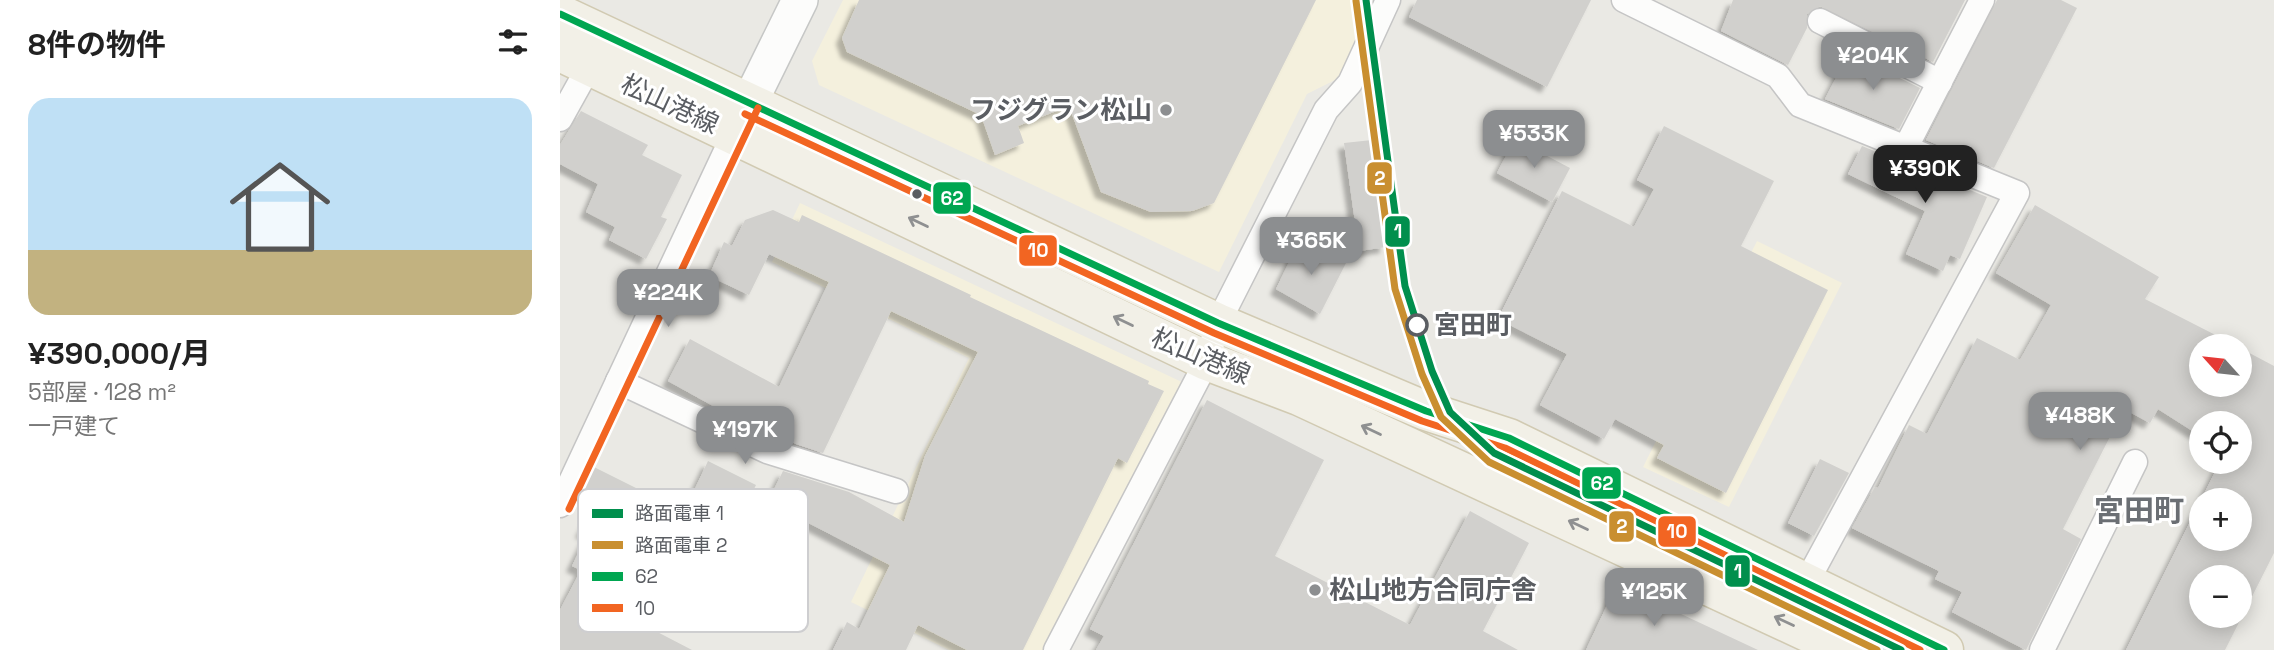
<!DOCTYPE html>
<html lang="ja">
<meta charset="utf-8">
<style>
:root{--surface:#fff;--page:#f6f6f6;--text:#222;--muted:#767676;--line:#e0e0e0;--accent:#8c8e90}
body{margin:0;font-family:"Space Grotesk","Noto Sans JP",sans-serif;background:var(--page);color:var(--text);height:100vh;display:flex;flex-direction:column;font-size:26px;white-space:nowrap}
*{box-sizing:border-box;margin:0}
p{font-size:23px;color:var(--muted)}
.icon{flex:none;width:38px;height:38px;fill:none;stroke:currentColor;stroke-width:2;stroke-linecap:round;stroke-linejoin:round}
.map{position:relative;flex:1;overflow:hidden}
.details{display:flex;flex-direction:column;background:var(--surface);width:560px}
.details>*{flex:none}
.needle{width:46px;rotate:297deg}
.buttons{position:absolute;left:1629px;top:334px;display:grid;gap:14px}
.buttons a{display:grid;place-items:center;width:63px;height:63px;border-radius:50%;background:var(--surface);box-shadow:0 4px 18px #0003;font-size:35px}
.price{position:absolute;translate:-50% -60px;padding:0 16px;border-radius:14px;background:var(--accent);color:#fff;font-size:23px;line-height:46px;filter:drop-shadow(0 2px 4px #0008)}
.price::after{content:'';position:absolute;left:50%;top:42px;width:21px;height:16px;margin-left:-10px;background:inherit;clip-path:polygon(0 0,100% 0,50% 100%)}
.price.on{background:#222;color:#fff}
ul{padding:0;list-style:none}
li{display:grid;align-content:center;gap:14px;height:371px;padding:0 28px}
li+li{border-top:2px solid var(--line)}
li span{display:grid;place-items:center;height:217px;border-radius:21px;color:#555}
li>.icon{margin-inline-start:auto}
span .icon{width:126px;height:126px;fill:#fffc;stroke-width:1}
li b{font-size:30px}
h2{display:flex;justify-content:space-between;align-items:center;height:84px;padding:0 28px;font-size:30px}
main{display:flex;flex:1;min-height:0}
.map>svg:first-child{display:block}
.commercial{fill:#f4f0dd}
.building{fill:#d1d0cd;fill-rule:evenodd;filter:url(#shadow)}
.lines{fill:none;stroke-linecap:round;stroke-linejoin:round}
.street-casing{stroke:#c5c5c5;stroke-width:27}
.secondary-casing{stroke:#c6c7c6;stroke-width:38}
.primary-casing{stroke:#d1cab2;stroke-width:41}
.street{stroke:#fcfcfb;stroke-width:24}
.secondary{stroke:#fcfcfb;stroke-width:35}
.primary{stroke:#f2f0e7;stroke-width:38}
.bus-1-casing{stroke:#fff;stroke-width:12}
.bus-2-casing{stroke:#fff;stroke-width:12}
.bus-1{stroke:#00a651;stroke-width:7}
.bus-2{stroke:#f26522;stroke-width:7}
.tram-1-casing{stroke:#fff;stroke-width:12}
.tram-2-casing{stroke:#fff;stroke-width:12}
.tram-1{stroke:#008f4d;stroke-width:7}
.tram-2{stroke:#c98f30;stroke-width:7}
.oneway{stroke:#8f9091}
.poi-dot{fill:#8c8e90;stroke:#fff;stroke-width:2.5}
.bus-dot{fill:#5a5d62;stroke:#fff;stroke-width:2.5}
.stop-dot{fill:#fff;stroke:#5a5d62;stroke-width:3.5}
.labels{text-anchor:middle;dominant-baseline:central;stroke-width:6;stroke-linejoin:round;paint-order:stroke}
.street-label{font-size:26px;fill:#5a5d62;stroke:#fff}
.poi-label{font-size:26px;font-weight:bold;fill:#5a5d62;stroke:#fff;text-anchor:end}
.stop-label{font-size:26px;font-weight:bold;fill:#5a5d62;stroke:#fff;text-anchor:start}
.quarter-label{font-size:30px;font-weight:bold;fill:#6b6f74;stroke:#fff}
.key{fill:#fff;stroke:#ceced0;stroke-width:2}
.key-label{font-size:19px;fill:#5a5d62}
.line-badge{stroke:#fff;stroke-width:2.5}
.badge-label{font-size:19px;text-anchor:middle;font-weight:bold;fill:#fff}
</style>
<main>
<section class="details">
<h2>8件の物件<svg class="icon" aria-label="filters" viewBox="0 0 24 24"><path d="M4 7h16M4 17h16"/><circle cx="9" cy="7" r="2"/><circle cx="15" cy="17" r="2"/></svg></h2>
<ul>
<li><span style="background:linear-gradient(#bfe0f5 70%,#c2b280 0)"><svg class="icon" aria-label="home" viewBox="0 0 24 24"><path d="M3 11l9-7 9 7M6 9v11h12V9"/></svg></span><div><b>¥390,000/月</b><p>5部屋 · 128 m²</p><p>一戸建て</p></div></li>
</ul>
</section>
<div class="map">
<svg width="1714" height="650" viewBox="0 0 1714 650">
<defs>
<filter id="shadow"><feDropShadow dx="-6" dy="6" stdDeviation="2" flood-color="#0004"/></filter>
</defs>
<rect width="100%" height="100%" fill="#eae9e4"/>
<g class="commercial">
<polygon points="283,0 796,0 802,36 781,77 747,94 659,272 259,85 252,61"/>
<polygon points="240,203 624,383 486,650 389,650 291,602 409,358 212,262"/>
<polygon points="1197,241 1282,283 1169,507 1083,467"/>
</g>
<g class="building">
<polygon points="299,0 756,0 654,203 632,211 591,212 541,192 509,106 458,126 464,143 435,155 421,115 287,52 282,38"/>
<polygon points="857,0 1031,0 987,87 849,17"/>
<polygon points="1173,0 1405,0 1373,62 1260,6 1247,14 1247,28 1228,65 1161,31"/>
<polygon points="1437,0 1501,0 1517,8 1434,168 1366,140"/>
<polygon points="1289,53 1360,88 1339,129 1265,99"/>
<polygon points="21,111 88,145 82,155 122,175 101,217 107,219 86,259 49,240 55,227 26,212 38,184 0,164 0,145"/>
<polygon points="1104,126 1214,181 1181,246 1268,290 1166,493 1097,458 1104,445 1055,419 1044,439 980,405 1007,354 938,319 1002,191 1074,227 1094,189 1077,180"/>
<polygon points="955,139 1010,168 992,202 937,173"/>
<polygon points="812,140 826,247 799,251 784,143"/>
<polygon points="1302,146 1427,197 1400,259 1390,255 1383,271 1346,254 1365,211 1288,174"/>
<path d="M1475,205L1599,277L1585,299L1677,346H1642V385H1680V348L1714,366V553L1665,650H1566L1660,462H1680V424H1642V437L1598,409L1590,423L1564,409L1503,529L1521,539L1466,650L1392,612L1402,592L1375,579L1379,571L1292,528L1315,487L1318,488L1349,425L1367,434L1417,338L1460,360L1491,305L1436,273ZM1642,500H1680V539H1642ZM1642,578H1680V616H1642Z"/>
<polygon points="213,210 239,222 242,215 411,295 410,297 589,381 588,384 604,391 567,463 558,458 463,650 407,650 358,625 346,650 273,650 287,622 299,629 330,565 235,516 233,520 206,506 223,471 289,492 344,522 365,456 418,352 331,311 263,453 236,444 196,424 193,428 108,381 130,339 219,387 269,282 209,254 189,295 149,276 164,242 172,246 185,220"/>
<polygon points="740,240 786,263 760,314 716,289"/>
<polygon points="647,400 764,460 715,556 850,625 910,511 969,543 923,631 958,650 536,650 544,636 530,629"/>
<polygon points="1260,459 1289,473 1254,536 1228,523"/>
<polygon points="148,461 196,485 138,602 103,585 82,624 132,650 0,650 0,610 21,570 12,566 27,535 21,532 39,497 24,490 34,467 124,512"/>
<polygon points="1057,584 1198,650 1026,650"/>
</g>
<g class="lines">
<g class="street-casing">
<g id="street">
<polyline points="1064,0 1218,76 1240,105 1457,193 1246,583"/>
<polyline points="1260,21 1380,82"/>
<polyline points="0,119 30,65"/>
<polyline points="1346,147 1422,0"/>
<polyline points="58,381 207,451 336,491"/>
<polyline points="0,505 174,134"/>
<polyline points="496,650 647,361 658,323 766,110 790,83 828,0"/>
<polyline points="1482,650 1575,462"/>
</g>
</g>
<g class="secondary-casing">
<polyline id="secondary" points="177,128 240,0"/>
</g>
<g class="primary-casing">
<g id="primary">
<polyline points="0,14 658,323 866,411 949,438 1384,650"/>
<polyline points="0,52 647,361 739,396 1286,650"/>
</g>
</g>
<use href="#street" class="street"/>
<use href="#secondary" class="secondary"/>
<use href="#primary" class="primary"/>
<g class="bus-1-casing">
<polyline id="bus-1" points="0,14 658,323 866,411 949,438 1384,650"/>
</g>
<g class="bus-2-casing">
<g id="bus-2">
<polyline points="185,114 654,333 862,421 945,448 1360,650"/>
<polyline points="9,509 198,108"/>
</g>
</g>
<use href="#bus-1" class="bus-1"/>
<use href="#bus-2" class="bus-2"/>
<g class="tram-1-casing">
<polyline id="tram-1" points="806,0 845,286 872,371 890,412 934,453 1341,650"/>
</g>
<g class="tram-2-casing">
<polyline id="tram-2" points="796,1 835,289 862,374 881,417 929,462 1317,650"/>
</g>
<use href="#tram-1" class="tram-1"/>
<use href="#tram-2" class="tram-2"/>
</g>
<defs><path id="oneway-shaft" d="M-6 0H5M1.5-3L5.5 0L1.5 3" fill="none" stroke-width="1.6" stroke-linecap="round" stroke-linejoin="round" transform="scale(1.75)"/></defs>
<g class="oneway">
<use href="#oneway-shaft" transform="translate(358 222) rotate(-154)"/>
<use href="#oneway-shaft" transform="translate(563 321) rotate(-154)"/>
<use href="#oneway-shaft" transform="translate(811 430) rotate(-155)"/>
<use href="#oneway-shaft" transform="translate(1018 525) rotate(-155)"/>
<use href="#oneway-shaft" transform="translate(1224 621) rotate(-155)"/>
</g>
<g class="poi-dot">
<circle cx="606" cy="110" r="7"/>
<circle cx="755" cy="590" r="7"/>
</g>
<circle class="bus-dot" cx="357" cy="194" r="6"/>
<circle class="stop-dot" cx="857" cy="325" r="10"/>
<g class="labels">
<g class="street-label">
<text transform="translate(110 104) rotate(25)">松山港線</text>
<text transform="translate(641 356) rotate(23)">松山港線</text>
</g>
<g class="poi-label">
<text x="592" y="110">フジグラン松山</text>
<text x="769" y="590" text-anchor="start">松山地方合同庁舎</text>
</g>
<g class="stop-label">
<text x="874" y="325">宮田町</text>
</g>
<g class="quarter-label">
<text x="1579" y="510">宮田町</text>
</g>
</g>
<rect x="18" y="489" width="230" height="143" rx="10" class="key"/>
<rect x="32" y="509" width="31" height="9" fill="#008f4d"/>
<rect x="32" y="541" width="31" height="8" fill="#c98f30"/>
<rect x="32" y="572" width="31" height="9" fill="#00a651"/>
<rect x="32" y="604" width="31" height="8" fill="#f26522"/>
<g class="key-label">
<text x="75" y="520">路面電車 1</text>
<text x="75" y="552">路面電車 2</text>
<text x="75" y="583">62</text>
<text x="75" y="615">10</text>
</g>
<g class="line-badge">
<rect x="806" y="161" width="27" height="34" rx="7" fill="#c98f30"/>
<rect x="372" y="181" width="40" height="34" rx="7" fill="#00a651"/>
<rect x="824" y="215" width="27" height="33" rx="7" fill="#008f4d"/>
<rect x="458" y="234" width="40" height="33" rx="7" fill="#f26522"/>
<rect x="1021" y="466" width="41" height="34" rx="7" fill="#00a651"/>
<rect x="1048" y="510" width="27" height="33" rx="7" fill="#c98f30"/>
<rect x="1097" y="515" width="40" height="33" rx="7" fill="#f26522"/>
<rect x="1164" y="554" width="27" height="34" rx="7" fill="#008f4d"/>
</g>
<g class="badge-label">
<text x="820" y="185">2</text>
<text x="392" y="205">62</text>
<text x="838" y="238">1</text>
<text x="478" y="257">10</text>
<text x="1042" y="490">62</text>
<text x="1062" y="533">2</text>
<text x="1117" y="538">10</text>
<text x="1178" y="578">1</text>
</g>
</svg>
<div class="buttons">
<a><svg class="needle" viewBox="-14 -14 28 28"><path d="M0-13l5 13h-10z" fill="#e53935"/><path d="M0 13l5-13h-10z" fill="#767676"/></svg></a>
<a><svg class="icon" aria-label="locate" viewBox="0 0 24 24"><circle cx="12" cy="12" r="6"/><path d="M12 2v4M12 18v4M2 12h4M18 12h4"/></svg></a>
<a>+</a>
<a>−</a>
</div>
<b class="price" style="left:1313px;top:92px">¥204K</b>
<b class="price" style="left:974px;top:170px">¥533K</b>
<b class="price on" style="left:1365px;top:205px">¥390K</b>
<b class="price" style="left:751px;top:277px">¥365K</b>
<b class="price" style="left:108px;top:329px">¥224K</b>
<b class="price" style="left:1520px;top:452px">¥488K</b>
<b class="price" style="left:185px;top:466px">¥197K</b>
<b class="price" style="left:1094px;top:628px">¥125K</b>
</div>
</main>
